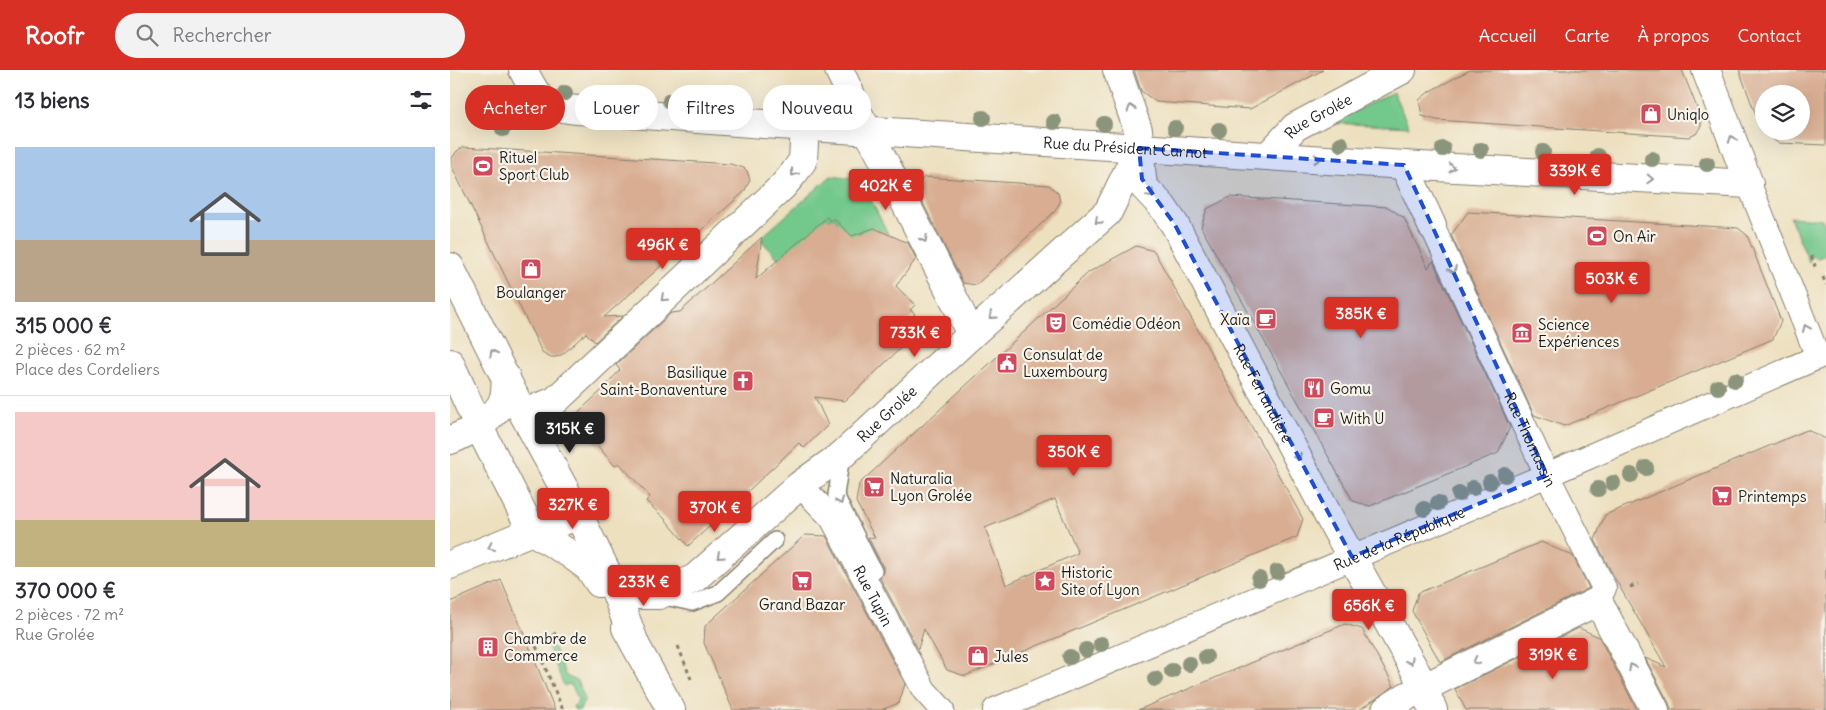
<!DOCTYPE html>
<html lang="fr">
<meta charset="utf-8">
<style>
:root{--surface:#fff;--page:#f2f2f3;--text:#2b2b33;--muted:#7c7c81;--line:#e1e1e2;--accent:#d93025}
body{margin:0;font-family:Delius,sans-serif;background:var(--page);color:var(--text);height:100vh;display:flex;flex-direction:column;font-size:19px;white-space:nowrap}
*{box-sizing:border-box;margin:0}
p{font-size:16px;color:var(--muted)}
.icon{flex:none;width:28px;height:28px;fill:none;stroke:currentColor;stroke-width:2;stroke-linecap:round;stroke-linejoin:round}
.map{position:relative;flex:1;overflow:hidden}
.drawer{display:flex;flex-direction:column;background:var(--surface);width:450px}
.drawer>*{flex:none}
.hud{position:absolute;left:15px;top:15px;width:475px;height:45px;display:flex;gap:10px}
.tools{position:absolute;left:1305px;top:15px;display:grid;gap:10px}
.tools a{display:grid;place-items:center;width:55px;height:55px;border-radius:50%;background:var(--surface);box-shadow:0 5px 20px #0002;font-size:25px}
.price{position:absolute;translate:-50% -42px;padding:0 11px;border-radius:5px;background:var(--accent);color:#fff;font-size:16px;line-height:32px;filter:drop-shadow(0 1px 2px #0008)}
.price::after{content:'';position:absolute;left:50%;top:30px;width:15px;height:11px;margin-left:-8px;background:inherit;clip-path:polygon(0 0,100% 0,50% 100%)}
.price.active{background:#222;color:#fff}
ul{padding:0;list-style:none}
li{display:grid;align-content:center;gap:10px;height:265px;padding:0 15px}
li+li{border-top:1px solid var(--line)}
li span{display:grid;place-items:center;height:155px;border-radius:0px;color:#555}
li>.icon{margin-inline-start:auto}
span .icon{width:90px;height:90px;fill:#fffc;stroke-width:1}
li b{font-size:21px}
h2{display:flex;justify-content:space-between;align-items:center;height:60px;padding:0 15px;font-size:21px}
.pill{padding:0 18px;border-radius:22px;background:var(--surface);box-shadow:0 5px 20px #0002;font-size:18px;line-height:45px}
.pill.active{background:var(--accent);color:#fff}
header{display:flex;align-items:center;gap:30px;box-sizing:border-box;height:70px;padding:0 25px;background:var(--accent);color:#fff}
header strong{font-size:24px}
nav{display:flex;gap:28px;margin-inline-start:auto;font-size:18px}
.search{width:350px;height:45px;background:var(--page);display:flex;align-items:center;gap:12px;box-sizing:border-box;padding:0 18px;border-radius:28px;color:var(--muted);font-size:19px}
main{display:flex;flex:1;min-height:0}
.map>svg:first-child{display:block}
.green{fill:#73c88c;stroke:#487254}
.building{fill:#d8ad92;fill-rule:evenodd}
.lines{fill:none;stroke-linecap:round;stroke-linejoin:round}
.service-casing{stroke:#847e6e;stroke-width:18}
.pedestrian-casing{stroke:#847e6e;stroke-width:26}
.minor-casing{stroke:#847e6e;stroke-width:30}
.path{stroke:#847e6e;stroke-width:3;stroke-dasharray:4 4;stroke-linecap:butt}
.service{stroke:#fff;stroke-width:15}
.pedestrian{stroke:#fff;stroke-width:24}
.minor{stroke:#fff;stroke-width:28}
.tree{fill:#8b957b}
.oneway{stroke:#999}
.marked{fill:#1d4ed8;fill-opacity:0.2;stroke:#1d4ed8;stroke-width:4;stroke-dasharray:10 6;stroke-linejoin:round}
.labels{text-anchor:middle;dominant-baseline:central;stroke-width:4.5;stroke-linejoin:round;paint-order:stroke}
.poi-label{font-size:15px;fill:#1c1c1c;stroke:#f7f3e8;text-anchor:start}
.street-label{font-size:15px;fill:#1c1c1c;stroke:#f7f3e8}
</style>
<header>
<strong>Roofr</strong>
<div class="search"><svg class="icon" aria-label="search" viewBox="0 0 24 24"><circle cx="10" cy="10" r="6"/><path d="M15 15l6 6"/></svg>Rechercher</div>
<nav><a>Accueil</a><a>Carte</a><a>À propos</a><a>Contact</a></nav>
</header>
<main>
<section class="drawer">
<h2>13 biens<svg class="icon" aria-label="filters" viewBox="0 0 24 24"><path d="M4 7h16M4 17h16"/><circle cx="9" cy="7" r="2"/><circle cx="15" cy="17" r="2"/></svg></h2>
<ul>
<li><span style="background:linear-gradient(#a9c7e8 60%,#b9a48a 0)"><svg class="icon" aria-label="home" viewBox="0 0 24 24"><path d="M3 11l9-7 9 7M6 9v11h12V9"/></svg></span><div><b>315 000 €</b><p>2 pièces · 62 m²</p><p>Place des Cordeliers</p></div></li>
<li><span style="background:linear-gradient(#f6c9c9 70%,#c2b280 0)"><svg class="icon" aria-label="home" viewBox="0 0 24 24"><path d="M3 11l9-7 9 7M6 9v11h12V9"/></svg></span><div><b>370 000 €</b><p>2 pièces · 72 m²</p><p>Rue Grolée</p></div></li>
</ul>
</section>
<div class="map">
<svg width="1376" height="640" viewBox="0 0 1376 640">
<rect width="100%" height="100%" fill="#f7f3e8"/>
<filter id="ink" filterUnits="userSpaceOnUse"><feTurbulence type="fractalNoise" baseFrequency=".02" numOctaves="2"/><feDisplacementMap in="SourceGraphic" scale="10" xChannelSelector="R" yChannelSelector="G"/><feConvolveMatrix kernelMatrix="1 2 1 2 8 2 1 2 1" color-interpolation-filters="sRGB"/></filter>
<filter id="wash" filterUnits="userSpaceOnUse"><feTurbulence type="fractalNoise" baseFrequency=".0096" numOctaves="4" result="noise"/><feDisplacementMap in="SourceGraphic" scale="20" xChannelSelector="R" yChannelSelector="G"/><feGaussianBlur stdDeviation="1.12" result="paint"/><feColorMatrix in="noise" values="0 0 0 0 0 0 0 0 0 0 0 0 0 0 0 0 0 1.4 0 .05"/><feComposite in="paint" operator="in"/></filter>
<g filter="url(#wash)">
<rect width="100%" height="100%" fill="#ede0bf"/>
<g class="green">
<polygon points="943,22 959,57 881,53"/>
<polygon points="381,106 411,110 438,164 434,162 431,167 414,166 412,162 408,163 410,168 402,175 383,154 387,151 384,147 380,150 377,147 373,150 376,154 333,194 312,171 313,166"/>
<polygon points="1340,147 1372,149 1376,157 1376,185 1368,188 1361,186 1359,192"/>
<polygon points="98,576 104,578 116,606 127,611 135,629 130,640 125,640 123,636 126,635 128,629 122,616 118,614 114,616"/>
</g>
<g id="blocks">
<g class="building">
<polygon points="684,0 873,0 800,39 706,32 691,21"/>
<polygon points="1020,0 1232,0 1251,48 1251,56 1246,64 1239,67 986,50 972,46 969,30 980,21"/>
<path d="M1289,0H1376V75L1328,73L1312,61ZM1314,24H1351V61H1314Z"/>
<polygon points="13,77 280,94 294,98 297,101 300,110 294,122 154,247 173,246 145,272 136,263 113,284 106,287 101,287 92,282 2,97 2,88 7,81"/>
<polygon points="474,107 599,115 608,123 610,132 605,141 526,215 513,213 466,119"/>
<polygon points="780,127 938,137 954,148 978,198 983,191 1060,357 1048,383 920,436 903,431 751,157 757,139"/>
<polygon points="1018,142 1288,158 1297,165 1331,251 1323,269 1114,356 1084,345 1001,165"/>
<polygon points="377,147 380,151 383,148 402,166 424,158 458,173 466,189 446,216 465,235 460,240 465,244 442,264 453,276 395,331 365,327 378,355 354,378 349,373 298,421 299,425 273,449 271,446 238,476 215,449 196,431 200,427 169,393 165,396 123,347 151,321 170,300 166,295 221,243 230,242 312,167 306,209"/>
<path d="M686,176L704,181L853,449L847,467L515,606L497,600L474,559L468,579L430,508L433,502V497L418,467L425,468L406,432L409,414L639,202ZM605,429L628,483L556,515L535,458Z"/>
<polygon points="1357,360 1376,369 1376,640 1221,640 1219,633 1195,588 1216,597 1164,507 1145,470 1155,445"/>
<polygon points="355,465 376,466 455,614 449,633 431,640 283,640 254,573 255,556"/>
<polygon points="1091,472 1123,486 1139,518 990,592 962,541 968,523"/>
<polygon points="51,510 76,569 105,640 0,640 0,532"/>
<polygon points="895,554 912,559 944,616 909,640 688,640"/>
<polygon points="1129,558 1149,567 1187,640 1016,640 1005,619"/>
</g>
</g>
</g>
<g filter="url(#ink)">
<use href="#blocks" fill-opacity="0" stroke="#847e6e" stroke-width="1"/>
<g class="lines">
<g class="service-casing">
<g id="service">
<polyline points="392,385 386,425 424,501"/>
<polyline points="210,526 242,533 268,523 325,470"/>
</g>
</g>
<g class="pedestrian-casing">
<g id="pedestrian">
<path id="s1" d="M982,156L1097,405L1154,518L1148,531"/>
<path id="s2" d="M350,415L382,448L474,620L492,640"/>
<path id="s3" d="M545,640L1097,405L1368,287L1299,114"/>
</g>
</g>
<g class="minor-casing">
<g id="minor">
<path id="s4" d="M73,0C90,32 90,36 128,40L314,54L987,97L1299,114L1256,0"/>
<polyline points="389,0 400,23 407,41 435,93 507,235 521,265"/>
<path id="s5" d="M667,0L688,60L692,109L694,117L712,136L725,155L879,447L966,602L983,640"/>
<path id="s6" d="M818,86L845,57L952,0"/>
<polyline points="954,95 982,156"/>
<polyline points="0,197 73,343 129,446 163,515 185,574"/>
<polyline points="0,293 28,355 82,461 120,484 139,498 149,513"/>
<polyline points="73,343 105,331 333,116 344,103 353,90 355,57"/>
<path d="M0,370C17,364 50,346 54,327C56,321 55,314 56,307"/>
<polyline points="0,495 82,461 129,446"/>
<path id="s7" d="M139,498L163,515L186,525H209L245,508L350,415L393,384L521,265L658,142L689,78"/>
<polyline points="176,558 221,640"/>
<polyline points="936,640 957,626 1148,531 1205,640"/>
</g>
</g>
<g class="path">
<polyline points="1361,186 1365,195 1361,197"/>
<polyline points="1373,207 1376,215"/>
<polyline points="1180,517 1188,514"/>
<polyline points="106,563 86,576 113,640"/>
<polyline points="228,576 241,609"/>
</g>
<use href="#service" class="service"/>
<use href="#pedestrian" class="pedestrian"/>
<use href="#minor" class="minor"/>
</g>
<g class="tree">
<circle cx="115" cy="23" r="8"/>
<circle cx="162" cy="28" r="8"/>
<circle cx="220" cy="31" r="8"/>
<circle cx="270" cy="34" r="8"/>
<circle cx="333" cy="39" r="8"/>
<circle cx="533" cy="48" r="8"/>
<circle cx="604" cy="52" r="8"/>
<circle cx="654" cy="54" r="8"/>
<circle cx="725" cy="58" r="8"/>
<circle cx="53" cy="59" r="8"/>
<circle cx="769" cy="60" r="8"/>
<circle cx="891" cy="74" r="8"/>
<circle cx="993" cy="79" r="8"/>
<circle cx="1031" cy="80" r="8"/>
<circle cx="1093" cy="82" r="8"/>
<circle cx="1148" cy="86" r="8"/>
<circle cx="1202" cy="89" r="8"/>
<circle cx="1257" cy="94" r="8"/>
<circle cx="1285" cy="310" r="8"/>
<circle cx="1268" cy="317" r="8"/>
<circle cx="1196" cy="398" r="8"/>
<circle cx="1055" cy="405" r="8"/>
<circle cx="1181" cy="405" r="8"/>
<circle cx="1040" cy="412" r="8"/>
<circle cx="1163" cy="413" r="8"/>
<circle cx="1023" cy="418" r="8"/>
<circle cx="1148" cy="419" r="8"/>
<circle cx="1009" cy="424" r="8"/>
<circle cx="988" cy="433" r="8"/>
<circle cx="974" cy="439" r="8"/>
<circle cx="827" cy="502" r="8"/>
<circle cx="809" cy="509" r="8"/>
<circle cx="651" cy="574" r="8"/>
<circle cx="636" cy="580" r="8"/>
<circle cx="620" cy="587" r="8"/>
<circle cx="756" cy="587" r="8"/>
<circle cx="739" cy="594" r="8"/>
<circle cx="722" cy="601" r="8"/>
<circle cx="705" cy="609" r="8"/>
</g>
<defs><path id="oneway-chevron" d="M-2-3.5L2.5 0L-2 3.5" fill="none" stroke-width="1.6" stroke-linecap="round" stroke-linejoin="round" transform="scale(1.25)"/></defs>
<g class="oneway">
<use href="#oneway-chevron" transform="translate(681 38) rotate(-108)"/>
<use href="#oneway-chevron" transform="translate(1282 69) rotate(-111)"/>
<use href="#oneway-chevron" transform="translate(867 89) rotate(4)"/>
<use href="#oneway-chevron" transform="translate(1002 98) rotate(3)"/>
<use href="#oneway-chevron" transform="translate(344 103) rotate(127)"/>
<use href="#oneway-chevron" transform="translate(1200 109) rotate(3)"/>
<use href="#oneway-chevron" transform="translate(701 124) rotate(47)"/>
<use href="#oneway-chevron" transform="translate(648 151) rotate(138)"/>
<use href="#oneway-chevron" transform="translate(474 169) rotate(63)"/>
<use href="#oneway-chevron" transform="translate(1003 200) rotate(65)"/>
<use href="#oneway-chevron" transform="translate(214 228) rotate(137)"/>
<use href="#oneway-chevron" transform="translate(542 246) rotate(138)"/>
<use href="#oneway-chevron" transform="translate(1356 258) rotate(-113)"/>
<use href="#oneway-chevron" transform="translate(43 283) rotate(-117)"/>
<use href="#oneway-chevron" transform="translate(848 387) rotate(62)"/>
<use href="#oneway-chevron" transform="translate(390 431) rotate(67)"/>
<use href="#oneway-chevron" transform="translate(41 477) rotate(156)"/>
<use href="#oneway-chevron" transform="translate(270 486) rotate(138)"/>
<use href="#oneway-chevron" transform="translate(960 591) rotate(61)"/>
<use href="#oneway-chevron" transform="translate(1026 591) rotate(153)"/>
<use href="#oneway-chevron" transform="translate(1182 597) rotate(-118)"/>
</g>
</g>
<path class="marked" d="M689,78L954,95L1097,405L902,487L725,155L692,109Z"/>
<defs>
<g id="shop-square" transform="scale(1.125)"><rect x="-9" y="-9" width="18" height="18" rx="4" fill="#d1495b" stroke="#f7f3e8"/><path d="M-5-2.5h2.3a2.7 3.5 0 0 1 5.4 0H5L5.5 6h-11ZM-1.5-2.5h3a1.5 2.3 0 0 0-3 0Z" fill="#fff"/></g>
<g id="stadium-square" transform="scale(1.125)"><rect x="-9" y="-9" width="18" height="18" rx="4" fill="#d1495b" stroke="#f7f3e8"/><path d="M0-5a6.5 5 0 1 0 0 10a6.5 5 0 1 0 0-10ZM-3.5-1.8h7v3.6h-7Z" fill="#fff"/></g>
<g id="cafe-square" transform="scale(1.125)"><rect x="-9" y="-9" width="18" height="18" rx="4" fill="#d1495b" stroke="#f7f3e8"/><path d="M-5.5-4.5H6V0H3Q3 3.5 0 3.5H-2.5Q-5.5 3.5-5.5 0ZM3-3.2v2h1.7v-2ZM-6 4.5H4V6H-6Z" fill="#fff"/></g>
<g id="theatre-square" transform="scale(1.125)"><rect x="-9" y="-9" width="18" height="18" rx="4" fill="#d1495b" stroke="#f7f3e8"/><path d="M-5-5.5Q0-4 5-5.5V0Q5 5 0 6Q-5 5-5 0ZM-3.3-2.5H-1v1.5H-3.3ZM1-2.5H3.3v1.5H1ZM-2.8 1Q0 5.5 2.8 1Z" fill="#fff"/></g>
<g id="museum-square" transform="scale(1.125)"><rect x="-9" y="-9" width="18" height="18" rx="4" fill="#d1495b" stroke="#f7f3e8"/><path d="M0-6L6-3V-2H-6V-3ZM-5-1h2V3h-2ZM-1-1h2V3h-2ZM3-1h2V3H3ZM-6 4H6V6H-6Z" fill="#fff"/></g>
<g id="civic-square" transform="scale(1.125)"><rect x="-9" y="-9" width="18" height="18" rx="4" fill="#d1495b" stroke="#f7f3e8"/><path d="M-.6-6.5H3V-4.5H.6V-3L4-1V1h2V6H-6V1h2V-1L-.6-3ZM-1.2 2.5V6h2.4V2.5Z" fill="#fff"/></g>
<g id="church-square" transform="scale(1.125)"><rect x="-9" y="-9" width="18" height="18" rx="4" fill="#d1495b" stroke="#f7f3e8"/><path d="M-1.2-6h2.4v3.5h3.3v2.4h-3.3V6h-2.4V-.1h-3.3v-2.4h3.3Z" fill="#fff"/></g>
<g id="restaurant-square" transform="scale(1.125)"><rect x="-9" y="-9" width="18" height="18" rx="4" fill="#d1495b" stroke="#f7f3e8"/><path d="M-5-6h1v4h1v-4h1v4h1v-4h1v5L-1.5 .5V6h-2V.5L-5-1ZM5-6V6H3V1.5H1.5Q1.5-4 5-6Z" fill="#fff"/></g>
<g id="supermarket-square" transform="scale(1.125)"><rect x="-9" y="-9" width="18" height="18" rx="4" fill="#d1495b" stroke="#f7f3e8"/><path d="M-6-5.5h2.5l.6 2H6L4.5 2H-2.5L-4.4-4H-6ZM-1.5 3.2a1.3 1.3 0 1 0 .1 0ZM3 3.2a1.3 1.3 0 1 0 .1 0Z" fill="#fff"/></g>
<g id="sight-square" transform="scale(1.125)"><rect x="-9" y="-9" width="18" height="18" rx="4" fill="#d1495b" stroke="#f7f3e8"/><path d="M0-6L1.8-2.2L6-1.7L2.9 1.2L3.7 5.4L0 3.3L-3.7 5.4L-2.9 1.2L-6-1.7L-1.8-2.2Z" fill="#fff"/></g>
<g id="building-square" transform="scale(1.125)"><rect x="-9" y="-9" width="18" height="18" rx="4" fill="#d1495b" stroke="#f7f3e8"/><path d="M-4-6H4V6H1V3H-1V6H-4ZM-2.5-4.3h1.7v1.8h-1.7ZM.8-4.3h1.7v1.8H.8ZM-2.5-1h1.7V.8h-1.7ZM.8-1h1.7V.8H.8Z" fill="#fff"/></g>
</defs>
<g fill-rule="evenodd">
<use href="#shop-square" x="1201" y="44"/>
<use href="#stadium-square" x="33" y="96"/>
<use href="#stadium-square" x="1147" y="166"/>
<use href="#shop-square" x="81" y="199"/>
<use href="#cafe-square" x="816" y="249"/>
<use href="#theatre-square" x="606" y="253"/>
<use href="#museum-square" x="1072" y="263"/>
<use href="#civic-square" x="557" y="293"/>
<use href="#church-square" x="293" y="311"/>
<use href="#restaurant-square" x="864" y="318"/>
<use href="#cafe-square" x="874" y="348"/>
<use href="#supermarket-square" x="424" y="417"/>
<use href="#supermarket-square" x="1272" y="426"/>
<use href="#supermarket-square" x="352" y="511"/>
<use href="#sight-square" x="595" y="511"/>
<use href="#building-square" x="38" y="577"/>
<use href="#shop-square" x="528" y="586"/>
</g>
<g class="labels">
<g class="poi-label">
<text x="1217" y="44">Uniqlo</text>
<text x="49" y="87">Rituel<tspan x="49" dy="17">Sport Club</tspan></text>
<text x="1163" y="166">On Air</text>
<text x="81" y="222" text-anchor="middle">Boulanger</text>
<text x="800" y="249" text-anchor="end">Xaïa</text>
<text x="622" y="253">Comédie Odéon</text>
<text x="1088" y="254">Science<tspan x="1088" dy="17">Expériences</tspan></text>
<text x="573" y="284">Consulat de<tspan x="573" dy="17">Luxembourg</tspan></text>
<text x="277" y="302" text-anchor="end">Basilique<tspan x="277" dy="17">Saint-Bonaventure</tspan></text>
<text x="880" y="318">Gomu</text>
<text x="890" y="348">With U</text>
<text x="440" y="408">Naturalia<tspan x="440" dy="17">Lyon Grolée</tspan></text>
<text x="1288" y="426">Printemps</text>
<text x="611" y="502">Historic<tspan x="611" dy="17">Site of Lyon</tspan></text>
<text x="352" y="534" text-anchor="middle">Grand Bazar</text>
<text x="54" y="568">Chambre de<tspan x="54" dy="17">Commerce</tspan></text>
<text x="544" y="586">Jules</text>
</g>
<g class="street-label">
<text stroke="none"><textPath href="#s6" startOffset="65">Rue Grolée</textPath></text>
<text stroke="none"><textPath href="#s4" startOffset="622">Rue du Président Carnot</textPath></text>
<text stroke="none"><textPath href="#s5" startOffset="360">Rue Ferrandière</textPath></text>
<text stroke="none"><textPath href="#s7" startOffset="370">Rue Grolée</textPath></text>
<text stroke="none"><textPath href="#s1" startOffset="235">Rue Thomassin</textPath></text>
<text stroke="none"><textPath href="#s3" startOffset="439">Rue de la République</textPath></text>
<text stroke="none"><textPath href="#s2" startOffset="134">Rue Tupin</textPath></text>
</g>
</g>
</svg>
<div class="tools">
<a><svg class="icon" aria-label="layers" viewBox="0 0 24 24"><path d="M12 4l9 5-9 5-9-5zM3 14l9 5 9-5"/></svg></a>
</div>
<b class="price" style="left:1125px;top:126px">339K €</b>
<b class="price" style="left:436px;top:141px">402K €</b>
<b class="price" style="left:213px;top:200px">496K €</b>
<b class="price" style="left:1162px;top:234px">503K €</b>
<b class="price" style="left:911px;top:269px">385K €</b>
<b class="price" style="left:465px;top:288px">733K €</b>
<b class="price active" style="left:120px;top:384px">315K €</b>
<b class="price" style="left:624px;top:407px">350K €</b>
<b class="price" style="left:123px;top:460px">327K €</b>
<b class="price" style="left:265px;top:463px">370K €</b>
<b class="price" style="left:194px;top:537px">233K €</b>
<b class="price" style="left:919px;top:561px">656K €</b>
<b class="price" style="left:1103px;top:610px">319K €</b>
<div class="hud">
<a class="pill active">Acheter</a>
<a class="pill">Louer</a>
<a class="pill">Filtres</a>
<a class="pill">Nouveau</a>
</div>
</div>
</main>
